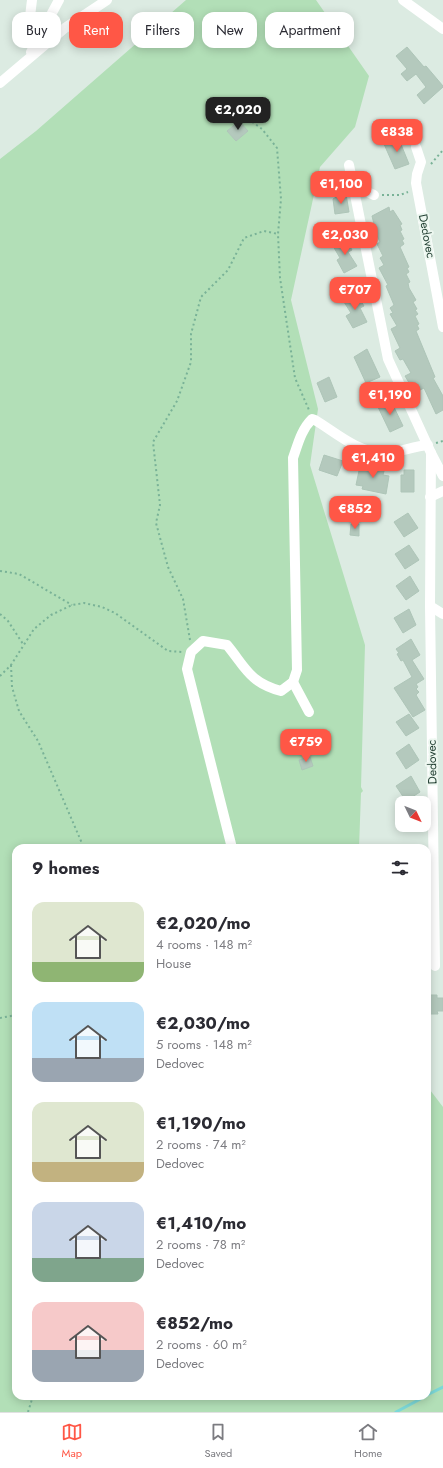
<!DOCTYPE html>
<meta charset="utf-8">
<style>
:root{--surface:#fff;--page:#f2f2f3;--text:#2b2b33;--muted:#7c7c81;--line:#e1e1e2;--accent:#ff5746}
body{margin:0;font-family:Jost,sans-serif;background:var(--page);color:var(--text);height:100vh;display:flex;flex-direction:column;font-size:15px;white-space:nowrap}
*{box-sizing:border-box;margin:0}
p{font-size:13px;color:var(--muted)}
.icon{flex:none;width:22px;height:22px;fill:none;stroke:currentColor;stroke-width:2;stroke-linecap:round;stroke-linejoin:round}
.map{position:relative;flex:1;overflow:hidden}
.details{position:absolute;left:12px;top:844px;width:419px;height:556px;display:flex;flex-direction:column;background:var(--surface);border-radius:12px;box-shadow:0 2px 10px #0003}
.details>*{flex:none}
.hud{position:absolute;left:12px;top:12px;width:419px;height:36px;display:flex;gap:8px}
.needle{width:26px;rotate:133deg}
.buttons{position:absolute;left:395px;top:796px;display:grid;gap:8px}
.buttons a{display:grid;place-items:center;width:36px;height:36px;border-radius:8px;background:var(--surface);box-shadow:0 2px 10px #0003;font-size:20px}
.price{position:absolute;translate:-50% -34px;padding:0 9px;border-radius:8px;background:var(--accent);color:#fff;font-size:13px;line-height:26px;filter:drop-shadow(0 1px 2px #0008)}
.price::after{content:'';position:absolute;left:50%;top:24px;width:12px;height:9px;margin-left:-6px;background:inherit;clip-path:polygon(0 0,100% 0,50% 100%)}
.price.current{background:#222;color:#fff}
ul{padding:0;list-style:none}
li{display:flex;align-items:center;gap:12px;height:100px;padding:0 20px}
li span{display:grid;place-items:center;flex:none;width:112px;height:80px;border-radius:12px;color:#555}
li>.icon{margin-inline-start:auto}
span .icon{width:48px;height:48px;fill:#fffc;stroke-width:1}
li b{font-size:17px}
h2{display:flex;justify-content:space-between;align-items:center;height:48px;padding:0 20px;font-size:17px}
.chip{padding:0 14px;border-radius:12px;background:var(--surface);box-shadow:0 2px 10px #0003;font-size:14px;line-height:36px}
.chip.current{background:var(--accent);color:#fff}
.menu{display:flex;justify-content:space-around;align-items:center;height:56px;border-top:1px solid var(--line);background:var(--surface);font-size:11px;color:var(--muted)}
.menu a{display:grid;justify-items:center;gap:2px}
.menu .current{color:var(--accent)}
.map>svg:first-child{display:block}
.green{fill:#b2dfb7;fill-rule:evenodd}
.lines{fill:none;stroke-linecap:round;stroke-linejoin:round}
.stream{stroke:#7cd8d8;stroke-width:3}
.building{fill:#b4c9bd;stroke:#aec5b8}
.path{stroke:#79b297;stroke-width:2;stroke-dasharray:2 3;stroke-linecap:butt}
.minor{stroke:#fff;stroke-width:10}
.labels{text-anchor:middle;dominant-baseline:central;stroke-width:4;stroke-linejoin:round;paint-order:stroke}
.street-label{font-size:12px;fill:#1d3b2e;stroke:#edf7f0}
</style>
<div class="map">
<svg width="443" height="1412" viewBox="0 0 443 1412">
<rect width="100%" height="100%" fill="#dcebe2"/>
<path class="green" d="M186,0H316L369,76L355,127L320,167L291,300L318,409L310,465L365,645L361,787L363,791L361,793L359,848H16V1396H427V1086L443,1107V1412H0V159L36,131ZM238,121L248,131L236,141L227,131Z"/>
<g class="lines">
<g class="stream">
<polyline points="427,1395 443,1387"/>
<polyline points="396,1412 426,1396"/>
</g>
</g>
<g class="building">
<polygon points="407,47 424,67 426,66 443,86 443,87 424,104 417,95 426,87 416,74 407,81 401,74 407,69 396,56"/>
<polygon points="239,121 248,131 236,141 227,131"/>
<polygon points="398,137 409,164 395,169 384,144"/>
<polygon points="346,194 349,212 335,214 333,199 338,196"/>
<polygon points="389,207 390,212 393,210 402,224 400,225 402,230 400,231 404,239 402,240 404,244 400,247 409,267 407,268 409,272 406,274 410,282 408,283 409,288 416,300 413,302 417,309 415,310 418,314 415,316 419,324 417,325 419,329 416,331 435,377 433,378 443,396 443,410 436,414 424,388 418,391 418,385 416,386 415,383 411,386 405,376 411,373 403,359 400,360 395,351 400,348 391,329 397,326 390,314 393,313 390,308 394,305 386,286 388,285 379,268 384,265 380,258 383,256 377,244 380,242 372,225 374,224 372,216"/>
<polygon points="345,238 352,250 348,252 357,266 344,273 337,260 340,258 333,246"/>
<polygon points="356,293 364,306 360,308 367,322 353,328 346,316 351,313 344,302"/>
<polygon points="367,349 380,377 366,383 354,357"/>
<polygon points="329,377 337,397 325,402 317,383"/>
<polygon points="390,399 403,426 390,432 378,407"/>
<polygon points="324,455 343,461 337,476 319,470"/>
<polygon points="367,464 385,467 383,475 389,476 386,494 362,489 363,486 356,485 360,466 367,467"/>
<polygon points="404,470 414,470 414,492 401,492 401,475 404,475"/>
<polygon points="408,513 418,528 404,537 394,522"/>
<polygon points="351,524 359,524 359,536 350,535"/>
<polygon points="409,545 419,560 405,569 395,554"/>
<polygon points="410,576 419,591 406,600 396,586"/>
<polygon points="409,609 416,625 403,633 394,618"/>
<polygon points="411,639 420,655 412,660 424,679 416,684 418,687 416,689 419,692 416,695 425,710 413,717 394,688 412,677 403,660 401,661 397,654 399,653 396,649"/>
<polygon points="409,714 419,728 406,736 396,722"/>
<polygon points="409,744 419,760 406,769 396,753"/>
<polygon points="310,757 313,766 302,770 299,760"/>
<polygon points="411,776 420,792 406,801 396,786"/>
<polygon points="427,995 437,995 437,998 443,998 443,1011 437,1011 438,1014 428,1014"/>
</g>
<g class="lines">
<g class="path">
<polyline points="240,113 262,129 277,148 281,199 278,234 280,278 295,378 309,410"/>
<polyline points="431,164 443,150"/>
<polyline points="382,195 400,195 408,192"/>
<polyline points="436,443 443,441"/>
<polyline points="0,571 19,574 72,605"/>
<polyline points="0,614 8,621 23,644"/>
<polyline points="190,640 183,599 168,567 156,523 160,505 153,442 177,401 191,362 191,334 201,297 228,270 244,238 264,231 278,234"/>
<polyline points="11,665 12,687 19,711 38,741 84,848"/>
<polyline points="0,676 11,665 34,629 51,615 72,605 84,603 102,607 115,613 168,651 182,652"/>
<polyline points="0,1018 16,1015"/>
<polyline points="28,1412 33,1396"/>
</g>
<g class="minor">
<polyline points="32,0 28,33 29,39 37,42"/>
<polyline points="403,0 443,29"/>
<polyline points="31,52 59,0"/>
<polyline points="0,83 65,28 107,0"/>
<polyline points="416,147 421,162 417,174 416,183 443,327"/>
<polyline points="349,165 388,359 431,453 443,476"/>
<polyline points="353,185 374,195"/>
<polyline points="431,453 430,606 435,966"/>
<polyline points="430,497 443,491"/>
<polyline points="430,606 443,614"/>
<polyline points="293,682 309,712"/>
<path d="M232,848L187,669L191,652L203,641L227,645C246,668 249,682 281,691L293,682L297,670L293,458C298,444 301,430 312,419L315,420C335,432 358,453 383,453C396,454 413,446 428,445"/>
</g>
</g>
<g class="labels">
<g class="street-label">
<text transform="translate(427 236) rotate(79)">Dedovec</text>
<text transform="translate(432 762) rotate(-91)">Dedovec</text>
</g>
</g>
</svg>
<div class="buttons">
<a><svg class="needle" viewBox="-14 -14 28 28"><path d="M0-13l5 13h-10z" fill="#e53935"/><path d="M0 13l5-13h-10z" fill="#7c7c81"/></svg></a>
</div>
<b class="price current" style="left:238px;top:131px">€2,020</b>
<b class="price" style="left:397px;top:153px">€838</b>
<b class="price" style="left:341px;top:205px">€1,100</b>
<b class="price" style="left:345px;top:256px">€2,030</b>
<b class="price" style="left:355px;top:311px">€707</b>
<b class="price" style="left:390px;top:416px">€1,190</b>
<b class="price" style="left:373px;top:479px">€1,410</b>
<b class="price" style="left:355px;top:530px">€852</b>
<b class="price" style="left:306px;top:763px">€759</b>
<div class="hud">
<a class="chip">Buy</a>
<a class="chip current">Rent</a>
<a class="chip">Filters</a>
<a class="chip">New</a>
<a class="chip">Apartment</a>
</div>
<section class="details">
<h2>9 homes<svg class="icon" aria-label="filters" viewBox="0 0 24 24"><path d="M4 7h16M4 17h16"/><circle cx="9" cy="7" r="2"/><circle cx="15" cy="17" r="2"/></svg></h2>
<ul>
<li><span style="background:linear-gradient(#dfe7d0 75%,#8fb573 0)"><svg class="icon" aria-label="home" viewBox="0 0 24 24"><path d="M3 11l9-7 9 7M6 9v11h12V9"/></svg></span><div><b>€2,020/mo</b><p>4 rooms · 148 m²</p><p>House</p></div></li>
<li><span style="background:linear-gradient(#bfe0f5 70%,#9aa5b1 0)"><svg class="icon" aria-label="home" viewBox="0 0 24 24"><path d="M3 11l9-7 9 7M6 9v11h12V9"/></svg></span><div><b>€2,030/mo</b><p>5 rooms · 148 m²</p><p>Dedovec</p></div></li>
<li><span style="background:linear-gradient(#dfe7d0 75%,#c2b280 0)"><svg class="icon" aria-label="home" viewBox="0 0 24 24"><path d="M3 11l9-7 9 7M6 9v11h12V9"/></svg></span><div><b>€1,190/mo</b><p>2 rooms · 74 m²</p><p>Dedovec</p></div></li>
<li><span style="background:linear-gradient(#c9d6e8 70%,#7fa58c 0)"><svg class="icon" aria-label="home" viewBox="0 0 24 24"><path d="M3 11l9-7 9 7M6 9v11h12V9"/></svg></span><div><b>€1,410/mo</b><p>2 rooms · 78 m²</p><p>Dedovec</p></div></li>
<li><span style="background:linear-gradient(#f6c9c9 60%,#9aa5b1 0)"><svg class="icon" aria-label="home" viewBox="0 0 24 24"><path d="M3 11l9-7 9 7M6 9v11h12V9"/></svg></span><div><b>€852/mo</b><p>2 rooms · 60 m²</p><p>Dedovec</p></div></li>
</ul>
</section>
</div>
<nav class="menu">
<a class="current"><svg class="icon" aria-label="map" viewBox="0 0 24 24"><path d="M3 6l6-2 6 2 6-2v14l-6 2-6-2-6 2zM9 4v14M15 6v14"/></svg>Map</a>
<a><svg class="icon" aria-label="saved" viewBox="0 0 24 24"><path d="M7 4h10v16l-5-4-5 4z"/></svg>Saved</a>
<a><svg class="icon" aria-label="home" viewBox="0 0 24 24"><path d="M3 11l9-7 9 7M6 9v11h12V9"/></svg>Home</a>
</nav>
